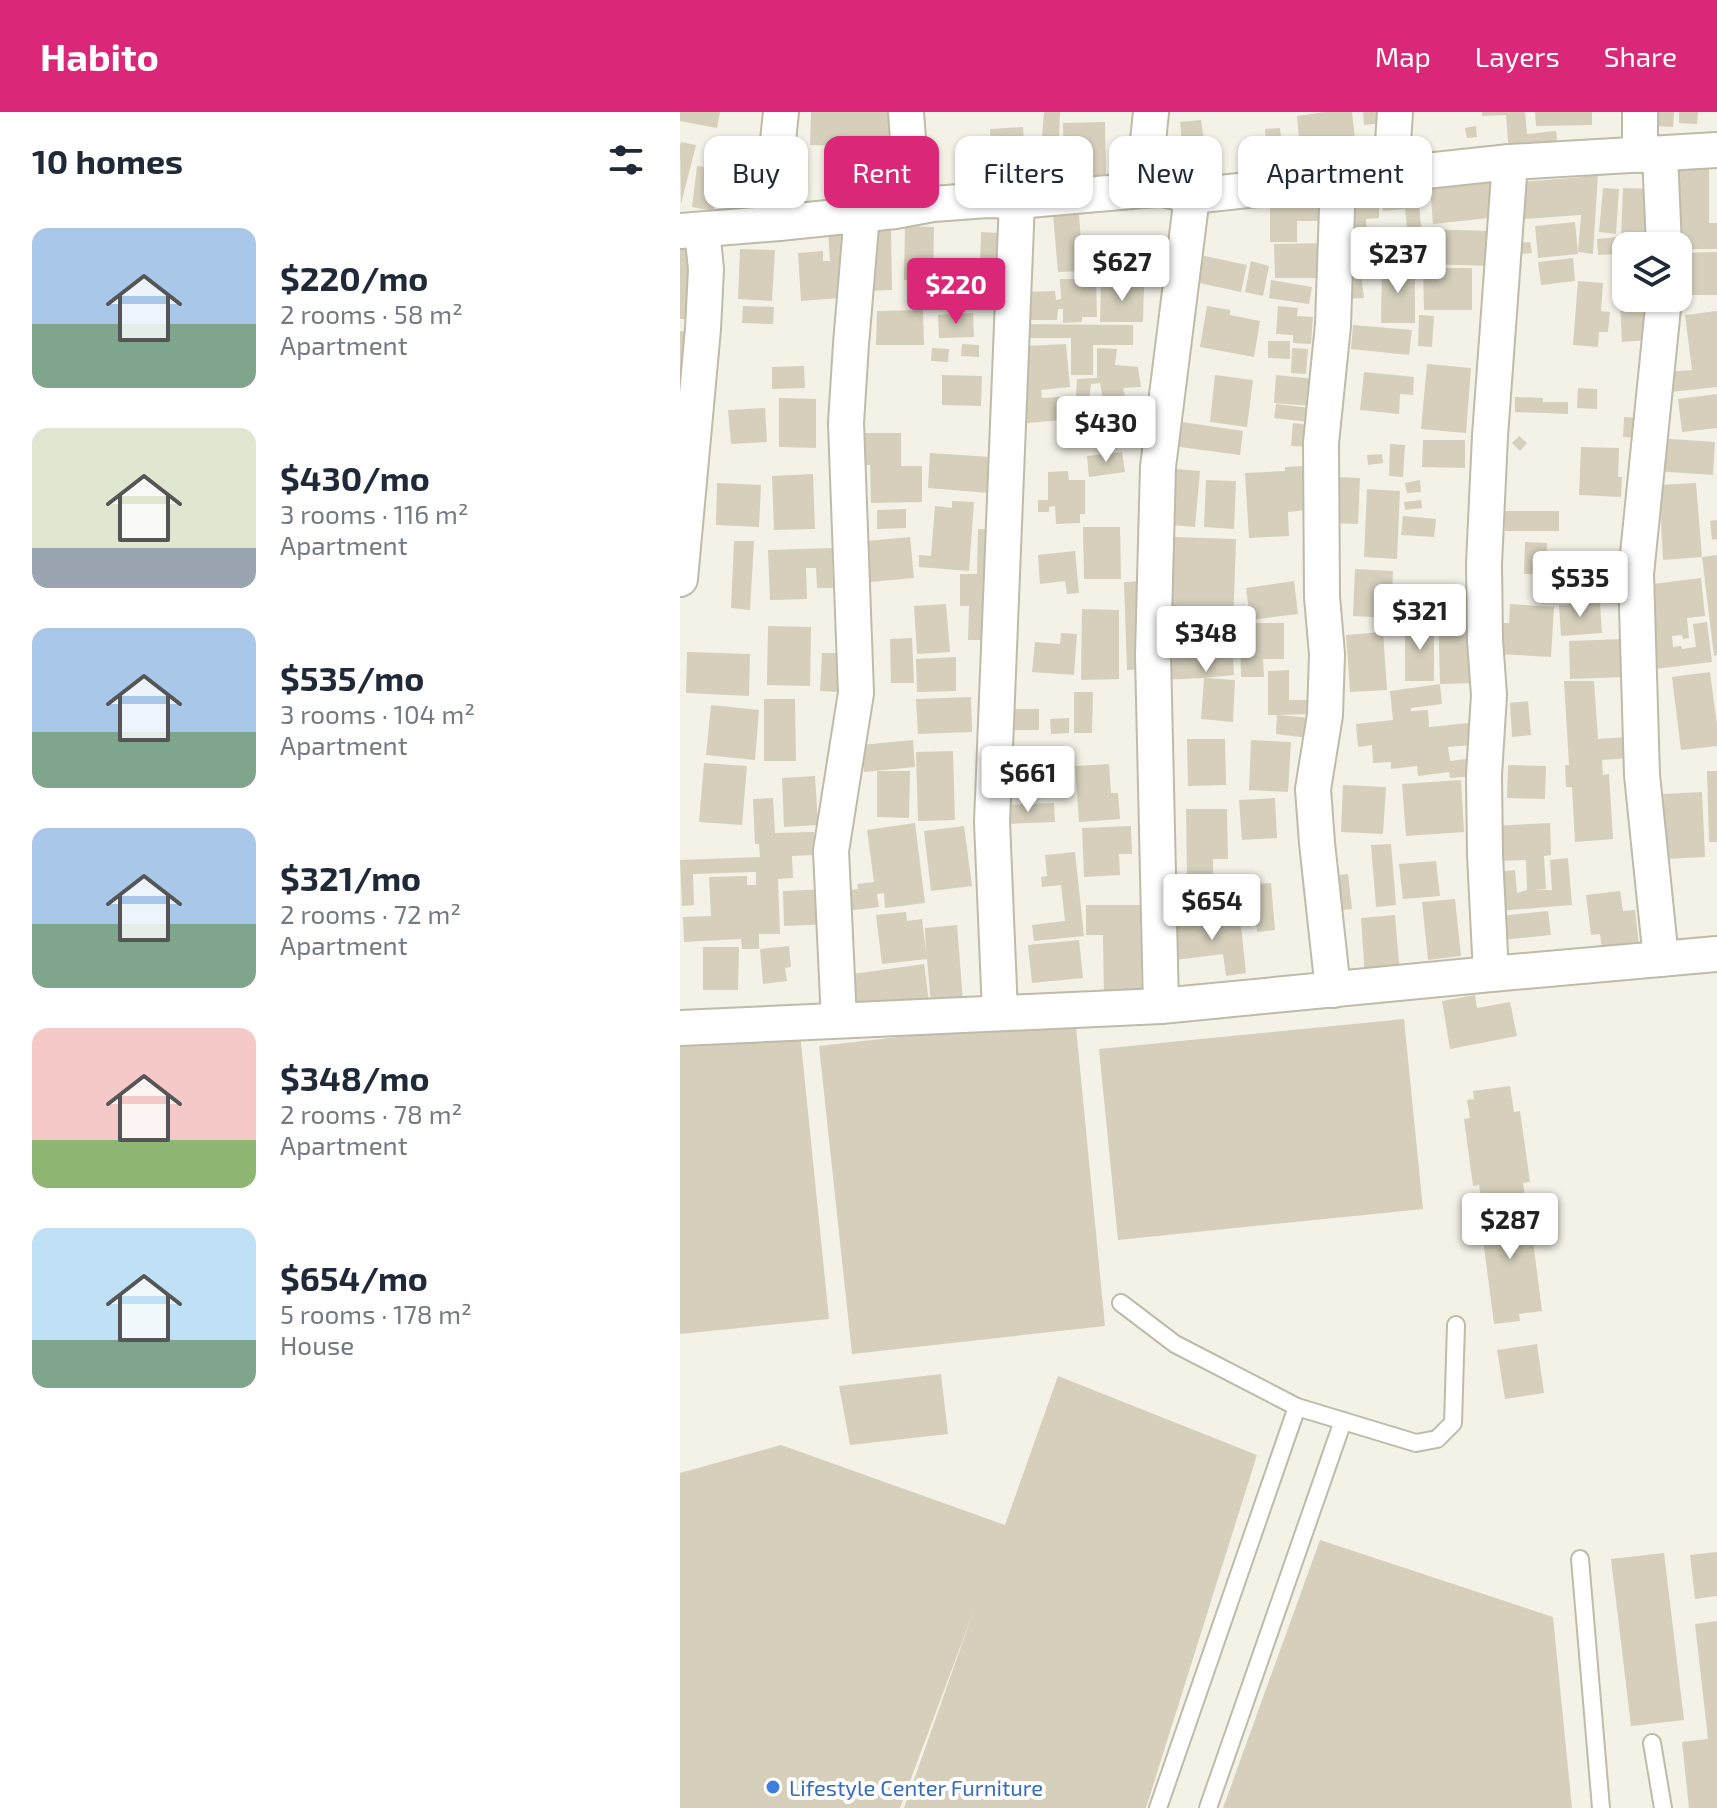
<!DOCTYPE html>
<meta charset="utf-8">
<style>
:root{--surface:#fff;--page:#f2f2f3;--text:#1f2937;--muted:#747a83;--accent:#db2777}
body{margin:0;font-family:"Exo 2",sans-serif;background:var(--page);color:var(--text);height:100vh;display:flex;flex-direction:column;font-size:30px;white-space:nowrap}
*{box-sizing:border-box;margin:0}
p{font-size:26px;color:var(--muted)}
.icon{flex:none;width:44px;height:44px;fill:none;stroke:currentColor;stroke-width:2;stroke-linecap:round;stroke-linejoin:round}
.map{position:relative;flex:1;overflow:hidden}
.drawer{display:flex;flex-direction:column;background:var(--surface);width:680px}
.drawer>*{flex:none}
.banner{position:absolute;left:24px;top:24px;width:760px;height:72px;display:flex;gap:16px}
.buttons{position:absolute;left:932px;top:120px;display:grid;gap:16px}
.buttons a{display:grid;place-items:center;width:80px;height:80px;border-radius:16px;background:var(--surface);box-shadow:0 2px 6px #0004;font-size:40px}
.price{position:absolute;translate:-50% -68px;padding:0 18px;border-radius:8px;background:#fff;color:#222;font-size:26px;line-height:52px;filter:drop-shadow(0 2px 4px #0008)}
.price::after{content:'';position:absolute;left:50%;top:48px;width:24px;height:18px;margin-left:-12px;background:inherit;clip-path:polygon(0 0,100% 0,50% 100%)}
.price.selected{background:var(--accent);color:#fff}
ul{padding:0;list-style:none}
li{display:flex;align-items:center;gap:24px;height:200px;padding:0 32px}
li span{display:grid;place-items:center;flex:none;width:224px;height:160px;border-radius:16px;color:#555}
li>.icon{margin-inline-start:auto}
span .icon{width:96px;height:96px;fill:#fffc;stroke-width:1}
li b{font-size:34px}
h2{display:flex;justify-content:space-between;align-items:center;height:96px;padding:0 32px;font-size:34px}
.chip{padding:0 28px;border-radius:16px;background:var(--surface);box-shadow:0 2px 6px #0004;font-size:28px;line-height:72px}
.chip.selected{background:var(--accent);color:#fff}
header{display:flex;align-items:center;gap:48px;box-sizing:border-box;height:112px;padding:0 40px;background:var(--accent);color:#fff}
header strong{font-size:38px}
nav{display:flex;gap:44px;margin-inline-start:auto;font-size:28px}
main{display:flex;flex:1;min-height:0}
.map>svg:first-child{display:block}
.building{fill:#d5cfbc}
.lines{fill:none;stroke-linecap:round;stroke-linejoin:round}
.lane-casing{stroke:#bfbba9;stroke-width:20}
.street-casing{stroke:#bfbba9;stroke-width:38}
.lane{stroke:#fff;stroke-width:16}
.street{stroke:#fff;stroke-width:34}
.shop-dot{fill:#3f7fe0;stroke:#fff;stroke-width:3}
.labels{text-anchor:middle;dominant-baseline:central;stroke-width:8;stroke-linejoin:round;paint-order:stroke}
.shop-label{font-size:22px;fill:#366cbe;stroke:#fff;text-anchor:start}
</style>
<header>
<strong>Habito</strong>
<nav><a>Map</a><a>Layers</a><a>Share</a></nav>
</header>
<main>
<section class="drawer">
<h2>10 homes<svg class="icon" aria-label="filters" viewBox="0 0 24 24"><path d="M4 7h16M4 17h16"/><circle cx="9" cy="7" r="2"/><circle cx="15" cy="17" r="2"/></svg></h2>
<ul>
<li><span style="background:linear-gradient(#a9c7e8 60%,#7fa58c 0)"><svg class="icon" aria-label="home" viewBox="0 0 24 24"><path d="M3 11l9-7 9 7M6 9v11h12V9"/></svg></span><div><b>$220/mo</b><p>2 rooms · 58 m²</p><p>Apartment</p></div></li>
<li><span style="background:linear-gradient(#dfe7d0 75%,#9aa5b1 0)"><svg class="icon" aria-label="home" viewBox="0 0 24 24"><path d="M3 11l9-7 9 7M6 9v11h12V9"/></svg></span><div><b>$430/mo</b><p>3 rooms · 116 m²</p><p>Apartment</p></div></li>
<li><span style="background:linear-gradient(#a9c7e8 65%,#7fa58c 0)"><svg class="icon" aria-label="home" viewBox="0 0 24 24"><path d="M3 11l9-7 9 7M6 9v11h12V9"/></svg></span><div><b>$535/mo</b><p>3 rooms · 104 m²</p><p>Apartment</p></div></li>
<li><span style="background:linear-gradient(#a9c7e8 60%,#7fa58c 0)"><svg class="icon" aria-label="home" viewBox="0 0 24 24"><path d="M3 11l9-7 9 7M6 9v11h12V9"/></svg></span><div><b>$321/mo</b><p>2 rooms · 72 m²</p><p>Apartment</p></div></li>
<li><span style="background:linear-gradient(#f6c9c9 70%,#8fb573 0)"><svg class="icon" aria-label="home" viewBox="0 0 24 24"><path d="M3 11l9-7 9 7M6 9v11h12V9"/></svg></span><div><b>$348/mo</b><p>2 rooms · 78 m²</p><p>Apartment</p></div></li>
<li><span style="background:linear-gradient(#bfe0f5 70%,#7fa58c 0)"><svg class="icon" aria-label="home" viewBox="0 0 24 24"><path d="M3 11l9-7 9 7M6 9v11h12V9"/></svg></span><div><b>$654/mo</b><p>5 rooms · 178 m²</p><p>House</p></div></li>
</ul>
</section>
<div class="map">
<svg width="1037" height="1696" viewBox="0 0 1037 1696">
<rect width="100%" height="100%" fill="#f4f2e7"/>
<g class="building">
<polygon points="0,0 40,0 37,16 0,9"/>
<polygon points="131,0 219,0 212,13 210,92 186,92 186,60 175,60 176,34 130,33"/>
<polygon points="364,0 380,0 379,25 362,24"/>
<polygon points="645,0 672,0 675,27 685,26 686,39 696,38 698,55 667,60 665,45 650,46 650,50 635,52 634,48 615,50 613,27 619,26 617,4"/>
<polygon points="683,0 700,0 702,11 684,13"/>
<polygon points="802,0 845,0 847,22 876,19 878,37 829,42 826,3 802,4"/>
<polygon points="855,0 912,0 912,13 856,14"/>
<polygon points="973,0 994,0 993,15 973,14"/>
<polygon points="999,0 1018,0 1017,12 999,11"/>
<polygon points="521,8 524,28 502,30 500,10"/>
<polygon points="425,10 426,64 384,66 383,11"/>
<polygon points="796,14 797,25 787,26 785,16"/>
<polygon points="343,15 346,55 312,58 310,17"/>
<polygon points="600,16 604,57 589,58 585,17"/>
<polygon points="377,29 378,65 361,65 360,30"/>
<polygon points="1,30 16,33 1,92 0,34"/>
<polygon points="449,46 452,70 431,72 429,49"/>
<polygon points="17,54 39,57 33,99 12,95"/>
<polygon points="1029,57 1029,111 1037,111 1037,137 998,137 995,58"/>
<polygon points="904,61 918,62 913,142 898,140 901,103 844,107 841,70 904,65"/>
<polygon points="814,68 818,105 753,112 750,74"/>
<polygon points="46,71 77,72 76,79 89,80 87,107 64,106 64,91 45,91"/>
<polygon points="923,76 939,77 936,122 919,120"/>
<polygon points="943,76 977,77 974,127 941,125"/>
<polygon points="738,78 741,115 727,116 725,97 703,99 702,82"/>
<polygon points="665,84 699,84 699,106 686,107 687,132 666,133"/>
<polygon points="590,90 651,90 652,109 617,109 617,130 590,130"/>
<polygon points="399,102 403,159 378,160 373,103"/>
<polygon points="895,110 898,142 858,146 855,114"/>
<polygon points="225,114 254,115 253,168 224,168"/>
<polygon points="186,115 211,115 212,178 187,179"/>
<polygon points="690,117 737,120 735,150 688,147"/>
<polygon points="744,117 813,119 812,154 742,152"/>
<polygon points="172,118 174,157 158,158 159,165 166,164 166,174 158,175 159,186 121,189 118,141 143,139 143,149 150,149 148,119"/>
<polygon points="301,120 322,121 322,155 300,155"/>
<polygon points="936,125 937,142 918,143 917,127"/>
<polygon points="850,130 852,141 840,142 839,131"/>
<polygon points="649,131 649,166 595,166 594,132"/>
<rect x="0" y="137" width="13" height="70"/>
<polygon points="60,137 95,138 92,189 58,187"/>
<polygon points="1037,140 1037,183 1001,183 1000,141"/>
<polygon points="520,143 567,153 561,180 515,170"/>
<polygon points="893,146 895,169 861,173 858,150"/>
<polygon points="571,149 589,154 583,184 565,180"/>
<polygon points="680,154 684,186 667,187 664,155"/>
<polygon points="702,154 735,154 735,211 701,211"/>
<polygon points="743,156 792,156 792,198 744,198"/>
<polygon points="268,162 286,163 285,176 268,175"/>
<polygon points="300,163 322,163 321,197 299,197"/>
<polygon points="380,167 416,167 417,205 402,205 402,210 383,211 383,197 378,197 377,208 344,208 344,180 375,179 376,188 381,187"/>
<polygon points="591,168 632,175 629,192 589,186"/>
<polygon points="898,169 923,171 921,199 930,200 928,220 919,220 918,235 893,233"/>
<polygon points="421,172 464,173 463,210 420,210"/>
<polygon points="967,189 968,228 942,230 940,190"/>
<polygon points="63,194 94,195 93,212 62,211"/>
<polygon points="527,194 550,198 550,203 580,209 574,245 520,235"/>
<polygon points="598,194 618,196 617,204 633,205 631,232 613,231 613,223 596,222"/>
<polygon points="243,198 244,233 196,233 197,199"/>
<polygon points="1037,199 1037,275 990,280 988,260 1012,258 1005,203"/>
<polygon points="293,201 294,225 259,226 258,203"/>
<polygon points="739,203 754,204 752,235 738,234"/>
<polygon points="342,212 453,213 453,233 413,233 413,263 391,263 391,226 342,226"/>
<polygon points="673,213 732,218 729,243 671,237"/>
<polygon points="0,219 12,220 7,270 0,270"/>
<polygon points="588,229 610,229 610,247 588,246"/>
<polygon points="282,232 299,233 299,245 281,244"/>
<polygon points="386,232 390,275 361,278 362,286 396,284 397,267 417,266 417,236 437,237 435,253 458,255 461,275 443,276 447,292 440,292 443,302 414,310 413,290 423,287 420,271 411,272 407,306 347,311 347,234"/>
<polygon points="252,236 269,237 268,250 251,249"/>
<polygon points="612,236 628,237 626,262 611,261"/>
<polygon points="747,252 791,256 786,321 741,317"/>
<polygon points="124,254 125,276 92,277 92,255"/>
<polygon points="684,260 734,265 733,283 720,282 719,302 680,298"/>
<polygon points="262,263 302,264 301,294 262,293"/>
<polygon points="535,263 573,268 567,315 530,310"/>
<polygon points="596,263 634,267 632,294 594,291"/>
<polygon points="898,276 917,277 917,297 897,296"/>
<polygon points="1037,282 1037,316 1002,320 998,287"/>
<polygon points="835,285 863,286 863,290 888,290 888,302 835,300"/>
<polygon points="99,286 136,287 136,336 99,335"/>
<polygon points="596,292 631,296 629,310 594,306"/>
<polygon points="85,296 87,330 51,332 48,298"/>
<polygon points="944,305 962,306 962,326 943,325"/>
<polygon points="496,309 563,319 560,343 493,334"/>
<polygon points="613,311 629,313 627,335 611,334"/>
<polygon points="181,321 221,321 221,354 242,354 242,390 191,391 190,353 181,353"/>
<polygon points="839,324 847,331 840,339 832,331"/>
<polygon points="977,326 1035,330 1033,363 975,359"/>
<polygon points="743,328 785,328 785,356 742,355"/>
<polygon points="710,332 725,333 723,365 709,364"/>
<polygon points="901,335 939,336 938,365 942,365 941,385 899,383"/>
<polygon points="442,340 445,360 409,365 407,344"/>
<polygon points="250,341 311,345 309,381 248,376"/>
<polygon points="702,342 703,351 688,353 687,343"/>
<polygon points="625,354 627,398 608,400 609,424 569,426 565,361 605,359 605,355"/>
<polygon points="496,357 520,359 515,415 491,413"/>
<polygon points="388,359 389,368 405,368 405,402 400,402 400,411 376,412 375,394 369,395 369,400 358,400 358,388 368,388 368,360"/>
<polygon points="133,362 135,417 94,418 92,364"/>
<polygon points="653,365 680,366 678,412 651,411"/>
<polygon points="526,368 556,369 554,417 524,415"/>
<polygon points="740,368 741,380 727,381 725,371"/>
<polygon points="37,371 81,373 79,415 36,413"/>
<polygon points="1016,371 1022,445 1037,443 1037,543 1034,544 1022,445 983,448 979,373"/>
<polygon points="687,377 720,379 717,447 684,445"/>
<polygon points="741,388 742,396 725,398 724,390"/>
<polygon points="272,389 294,390 289,459 239,455 239,443 251,444 255,394 272,396"/>
<polygon points="226,397 226,416 197,417 197,398"/>
<rect x="825" y="399" width="54" height="20"/>
<polygon points="723,404 756,407 754,425 721,423"/>
<polygon points="1037,408 1037,427 1032,428 1030,409"/>
<polygon points="403,415 440,415 441,467 404,467"/>
<polygon points="298,417 314,417 313,528 288,528 289,494 280,494 280,462 297,462"/>
<polygon points="230,425 234,466 190,470 187,429"/>
<polygon points="494,425 556,427 553,514 491,512"/>
<polygon points="54,429 74,429 70,498 51,496"/>
<polygon points="845,430 867,431 866,462 844,462"/>
<polygon points="152,436 153,476 137,476 136,456 126,456 127,487 90,488 88,438"/>
<polygon points="395,439 399,481 387,482 385,469 360,472 358,443"/>
<polygon points="675,457 713,459 711,506 673,504"/>
<polygon points="1021,466 1025,504 1007,506 1009,526 1003,527 1002,523 992,524 993,535 1001,534 1002,537 1016,535 1013,512 1027,510 1032,550 975,557 965,473"/>
<polygon points="466,469 468,557 447,558 444,470"/>
<polygon points="614,469 618,502 570,508 566,476"/>
<polygon points="920,491 922,521 881,524 879,493"/>
<polygon points="266,492 270,540 237,542 234,494"/>
<polygon points="830,492 874,495 871,545 818,542 820,511 829,511"/>
<polygon points="800,494 802,571 760,572 758,495"/>
<polygon points="402,497 439,498 439,567 401,568"/>
<rect x="725" y="510" width="29" height="59"/>
<polygon points="560,511 604,511 604,547 583,547 584,565 561,565"/>
<polygon points="88,514 131,515 130,574 87,573"/>
<polygon points="703,520 707,578 670,580 666,523"/>
<polygon points="381,521 397,522 394,563 352,560 355,530 380,532"/>
<polygon points="232,526 234,571 211,571 210,527"/>
<polygon points="944,527 945,565 890,567 889,529"/>
<polygon points="552,528 554,563 524,566 555,568 553,610 521,607 524,566 480,568 478,548 494,547 493,531"/>
<polygon points="7,540 70,542 69,584 6,581"/>
<polygon points="142,541 160,541 158,580 140,579"/>
<polygon points="276,545 276,579 237,580 236,547"/>
<polygon points="609,558 609,588 632,588 633,602 597,603 631,606 629,626 596,622 597,603 588,603 588,559"/>
<polygon points="1030,560 1037,613 1037,634 1001,638 992,565"/>
<polygon points="884,569 914,569 918,627 948,625 950,646 922,648 923,663 929,662 933,727 895,730 892,675 886,675 885,653 889,653"/>
<polygon points="760,572 762,592 731,596 731,599 748,598 749,615 789,611 791,633 768,635 770,649 795,646 796,664 770,666 769,660 738,664 737,654 711,657 711,650 693,651 692,633 678,635 676,612 713,608 710,579"/>
<polygon points="394,580 413,580 412,621 394,621"/>
<polygon points="291,585 292,620 238,622 236,587"/>
<polygon points="84,587 115,587 116,649 84,649"/>
<polygon points="848,589 851,623 832,625 830,591"/>
<polygon points="31,593 79,598 75,648 26,643"/>
<rect x="325" y="597" width="34" height="21"/>
<polygon points="389,606 389,621 371,622 370,607"/>
<polygon points="507,627 545,627 546,673 508,674"/>
<polygon points="233,628 235,655 184,660 181,633"/>
<polygon points="571,628 611,630 608,680 569,678"/>
<polygon points="273,639 275,708 238,709 236,640"/>
<polygon points="24,651 67,654 62,713 19,710"/>
<polygon points="429,652 431,681 438,681 440,707 399,710 395,654"/>
<polygon points="828,653 866,654 865,687 827,686"/>
<polygon points="392,654 393,685 355,686 353,655"/>
<polygon points="197,659 230,659 229,706 197,705"/>
<polygon points="1027,659 1037,659 1037,730 1029,730"/>
<polygon points="135,664 138,713 104,715 102,666"/>
<polygon points="781,668 784,720 726,724 722,672"/>
<polygon points="663,673 706,675 703,722 661,720"/>
<polygon points="1022,680 1025,745 986,747 983,682"/>
<polygon points="93,686 95,721 134,720 135,743 112,744 113,766 98,767 100,822 79,822 79,837 62,837 61,827 4,830 3,805 31,804 29,765 67,764 67,773 76,773 76,760 13,762 14,793 2,794 0,748 80,745 79,732 75,732 73,687"/>
<polygon points="595,686 597,726 562,728 559,688"/>
<polygon points="374,691 375,710 322,712 322,693"/>
<polygon points="506,697 547,697 548,747 533,747 533,764 507,765"/>
<polygon points="235,711 245,791 205,796 204,781 197,782 199,795 166,799 164,779 178,777 177,772 194,770 187,718"/>
<polygon points="870,711 871,743 864,744 866,777 855,778 872,778 870,748 888,746 892,793 818,799 815,760 835,758 837,781 847,778 846,748 814,749 813,714"/>
<polygon points="284,714 292,774 251,779 244,719"/>
<polygon points="451,714 452,742 439,742 440,763 404,765 402,716"/>
<polygon points="711,732 716,793 696,795 691,733"/>
<polygon points="395,740 404,824 354,829 352,813 385,809 381,773 362,775 361,765 367,764 365,743"/>
<polygon points="756,749 760,784 723,787 719,752"/>
<polygon points="668,762 672,797 655,799 651,764"/>
<polygon points="591,771 595,818 577,820 573,772"/>
<polygon points="149,777 150,812 104,814 103,779"/>
<polygon points="940,779 943,799 955,798 960,842 923,846 920,822 911,823 906,783"/>
<polygon points="775,787 781,844 748,848 742,790"/>
<polygon points="406,793 460,793 462,889 424,890 423,823 406,823"/>
<polygon points="868,799 871,823 823,828 821,804"/>
<polygon points="226,800 227,809 242,807 246,840 245,816 277,813 283,889 251,891 247,847 202,852 196,803"/>
<polygon points="715,803 720,863 685,865 681,806"/>
<polygon points="560,804 566,861 546,864 543,842 495,848 491,812"/>
<polygon points="399,828 403,866 352,871 348,833"/>
<polygon points="109,834 111,855 105,856 107,869 83,872 80,837"/>
<polygon points="23,835 59,835 58,878 23,878"/>
<polygon points="244,852 249,890 178,900 173,862"/>
<polygon points="795,883 797,896 830,890 837,924 770,937 762,889"/>
<polygon points="395,905 425,1214 172,1242 139,934"/>
<polygon points="724,907 743,1097 438,1128 419,937"/>
<polygon points="120,921 149,1207 0,1222 0,933"/>
<polygon points="830,974 834,1000 840,999 850,1070 843,1071 845,1085 802,1091 799,1073 793,1074 784,1007 790,1006 787,988 794,987 793,979"/>
<polygon points="848,1090 862,1199 839,1202 840,1209 814,1212 799,1096"/>
<polygon points="857,1232 864,1281 825,1287 817,1238"/>
<polygon points="261,1262 268,1322 170,1333 159,1274"/>
<polygon points="378,1264 577,1343 466,1696 224,1696 294,1498 220,1696 0,1696 0,1361 101,1333 325,1413"/>
<polygon points="640,1428 873,1505 892,1696 543,1696"/>
<polygon points="1037,1440 1037,1484 1015,1487 1010,1443"/>
<polygon points="984,1441 1004,1608 951,1614 931,1447"/>
<polygon points="1037,1509 1037,1696 1009,1696 1002,1630 1028,1627 1015,1512"/>
</g>
<g class="lines">
<g class="lane-casing">
<g id="lane">
<polyline points="441,1191 495,1232 617,1295 736,1331 757,1327 773,1311 776,1213"/>
<polyline points="900,1447 921,1696"/>
<polyline points="972,1631 983,1696"/>
<polyline points="478,1696 617,1295"/>
<polyline points="528,1696 663,1309"/>
</g>
</g>
<g class="street-casing">
<g id="street">
<polyline points="226,0 233,95"/>
<polyline points="960,0 960,43"/>
<polyline points="980,42 984,134"/>
<polyline points="711,62 715,0"/>
<polyline points="463,78 471,0"/>
<path d="M99,111C92,73 97,39 101,0"/>
<polyline points="0,119 99,111 215,99 253,92 307,88 337,89 463,78 483,77 512,84 830,50 1037,38"/>
<polyline points="0,467 23,217 26,157 22,118"/>
<polyline points="981,847 962,663 956,462 984,186"/>
<polyline points="811,862 805,743 804,663 809,583 805,528 804,452 810,324 830,50"/>
<polyline points="653,878 637,731 633,677 645,603 647,542 642,485 641,331 653,213 658,67"/>
<polyline points="481,894 473,543 478,355 512,84"/>
<polyline points="320,901 312,710 337,89"/>
<polyline points="159,908 151,739 176,581 166,311 171,232 182,102"/>
<polyline points="0,916 481,894 811,862 1037,842"/>
</g>
</g>
<use href="#lane" class="lane"/>
<use href="#street" class="street"/>
</g>
<circle class="shop-dot" cx="93" cy="1675" r="8"/>
<g class="labels">
<g class="shop-label">
<text x="109" y="1675">Lifestyle Center Furniture</text>
</g>
</g>
</svg>
<div class="buttons">
<a><svg class="icon" aria-label="layers" viewBox="0 0 24 24"><path d="M12 4l9 5-9 5-9-5zM3 14l9 5 9-5"/></svg></a>
</div>
<b class="price" style="left:718px;top:183px">$237</b>
<b class="price" style="left:442px;top:191px">$627</b>
<b class="price selected" style="left:276px;top:214px">$220</b>
<b class="price" style="left:426px;top:352px">$430</b>
<b class="price" style="left:900px;top:507px">$535</b>
<b class="price" style="left:740px;top:540px">$321</b>
<b class="price" style="left:526px;top:562px">$348</b>
<b class="price" style="left:348px;top:702px">$661</b>
<b class="price" style="left:532px;top:830px">$654</b>
<b class="price" style="left:830px;top:1149px">$287</b>
<div class="banner">
<a class="chip">Buy</a>
<a class="chip selected">Rent</a>
<a class="chip">Filters</a>
<a class="chip">New</a>
<a class="chip">Apartment</a>
</div>
</div>
</main>
